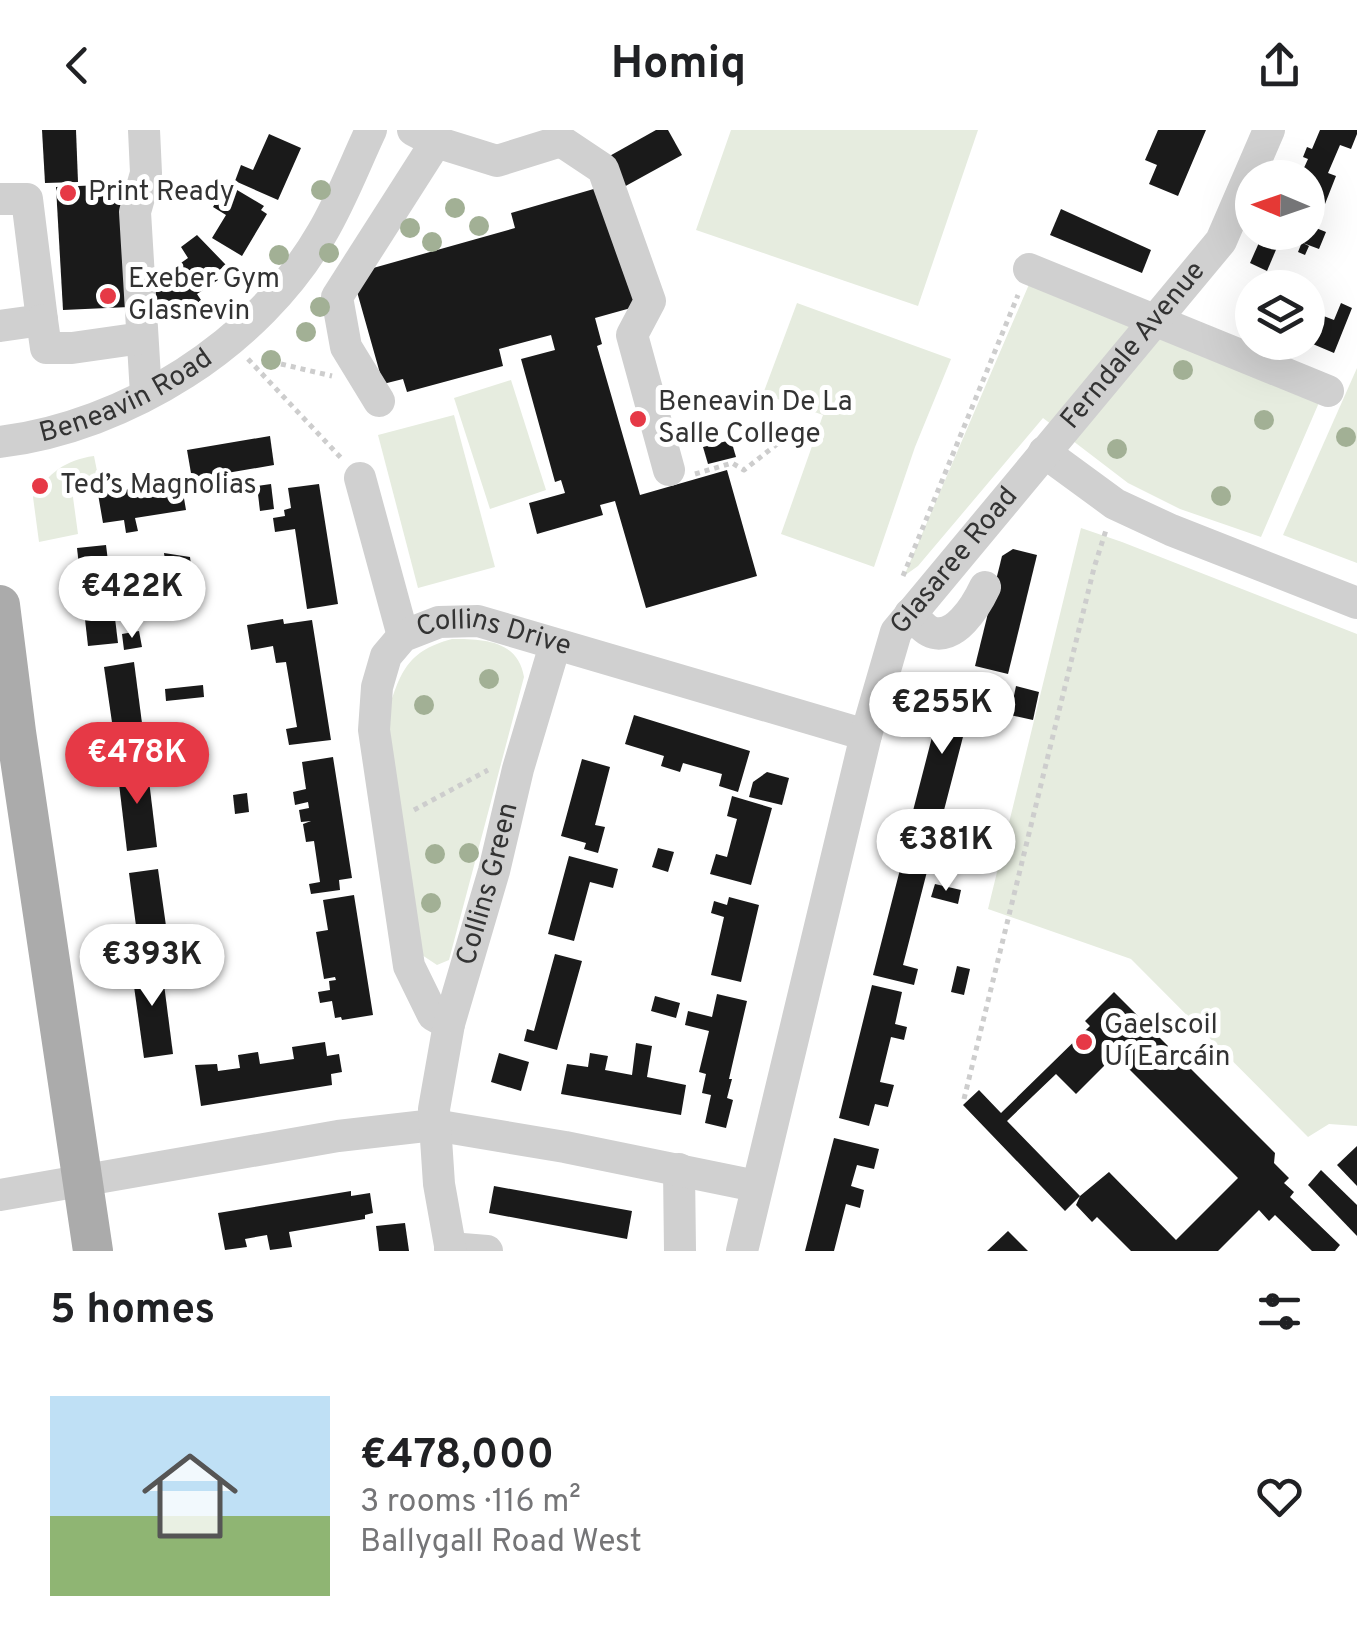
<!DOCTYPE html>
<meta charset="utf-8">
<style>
:root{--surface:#fff;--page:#f6f6f6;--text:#202124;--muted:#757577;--accent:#e63946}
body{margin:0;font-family:Overpass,sans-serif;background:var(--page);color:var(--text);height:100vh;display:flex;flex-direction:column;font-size:38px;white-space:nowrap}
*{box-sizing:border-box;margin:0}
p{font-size:32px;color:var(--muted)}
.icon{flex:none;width:55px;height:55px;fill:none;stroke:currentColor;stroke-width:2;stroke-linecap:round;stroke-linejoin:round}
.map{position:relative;height:1121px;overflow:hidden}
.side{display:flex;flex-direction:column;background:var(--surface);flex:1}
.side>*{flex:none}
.needle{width:65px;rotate:272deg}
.fabs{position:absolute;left:1235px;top:30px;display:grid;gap:20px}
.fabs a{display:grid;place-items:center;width:90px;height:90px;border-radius:50%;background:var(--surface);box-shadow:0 10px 40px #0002;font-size:50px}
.price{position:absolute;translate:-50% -85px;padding:0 22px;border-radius:35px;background:#fff;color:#222;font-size:32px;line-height:65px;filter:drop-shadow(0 2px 5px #0008)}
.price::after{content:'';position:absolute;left:50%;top:60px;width:30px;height:22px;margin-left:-15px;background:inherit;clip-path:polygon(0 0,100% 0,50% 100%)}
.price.current{background:var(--accent);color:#fff}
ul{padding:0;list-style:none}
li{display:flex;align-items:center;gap:30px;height:250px;padding:0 50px}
li span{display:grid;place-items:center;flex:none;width:280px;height:200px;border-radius:0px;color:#555}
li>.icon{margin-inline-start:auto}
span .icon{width:120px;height:120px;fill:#fffc;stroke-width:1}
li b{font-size:42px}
h2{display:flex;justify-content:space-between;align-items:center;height:120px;padding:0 50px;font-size:42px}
header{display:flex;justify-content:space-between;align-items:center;height:130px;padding:0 50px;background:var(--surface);font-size:45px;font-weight:700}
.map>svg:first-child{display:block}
.green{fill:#e6ecdf}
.building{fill:#1a1a1a;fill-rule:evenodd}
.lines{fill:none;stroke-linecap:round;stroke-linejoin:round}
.path{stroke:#cdcdcd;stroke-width:5;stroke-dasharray:5 5;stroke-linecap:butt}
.minor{stroke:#d0d0d0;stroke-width:32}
.major{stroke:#ababab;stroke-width:40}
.tree{fill:#a2b095}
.poi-dot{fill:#e63946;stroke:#fff;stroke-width:4}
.labels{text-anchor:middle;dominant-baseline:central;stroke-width:10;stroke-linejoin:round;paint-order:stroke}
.poi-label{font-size:28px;fill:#333;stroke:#fff;text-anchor:start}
.street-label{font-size:28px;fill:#333;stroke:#fff}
</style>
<header><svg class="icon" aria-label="back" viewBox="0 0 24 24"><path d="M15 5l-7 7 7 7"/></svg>Homiq<svg class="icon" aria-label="share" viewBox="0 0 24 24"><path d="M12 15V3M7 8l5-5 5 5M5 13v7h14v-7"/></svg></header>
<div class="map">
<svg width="1357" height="1121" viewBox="0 0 1357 1121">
<rect width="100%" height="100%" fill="#fff"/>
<g class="green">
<polygon points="731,0 978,0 918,176 696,100"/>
<polygon points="1033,145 1324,261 1261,407 1180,379 1128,353 1043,288 918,436 904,446"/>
<polygon points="797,173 951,229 915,317 874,437 781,404 823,285 763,264"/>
<polygon points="1357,238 1357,433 1283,405"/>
<polygon points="511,250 546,360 490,379 454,268"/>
<polygon points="454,285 495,437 418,458 378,305"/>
<path d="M94,326L100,356L72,360L78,404L39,412L33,367C49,343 65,330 94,326Z"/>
<polygon points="1081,398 1122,412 1357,504 1357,996 1329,994 1308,1007 1131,829 988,779"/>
<path d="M452,509C483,509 518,510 524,547L449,830L437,835L419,823L385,590C400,546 403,522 452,509Z"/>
</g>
<g class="building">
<polygon points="42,0 76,0 78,52 45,53"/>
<polygon points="656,0 668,0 682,25 622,58 606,28"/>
<polygon points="1158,0 1206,0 1178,66 1149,54 1157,35 1145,30"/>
<polygon points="1320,0 1357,0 1357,4 1351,19 1340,15 1328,43 1336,46 1325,74 1315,70 1308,88 1308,48 1294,48 1298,38 1303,40 1308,29 1303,27 1307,17 1312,19"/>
<polygon points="269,4 301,18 278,70 235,51 241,35 253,40"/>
<polygon points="123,54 129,177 63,180 56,57"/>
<polygon points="227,54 264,76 261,80 267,84 242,126 212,108 226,85 213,77"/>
<polygon points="604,56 638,176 595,188 602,214 597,216 640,365 727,340 757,446 646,478 615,371 600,375 603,385 537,404 529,373 565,363 561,350 555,352 521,229 555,220 551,205 499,219 503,236 407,262 403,249 383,254 352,144 515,98 511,83"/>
<polygon points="1061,79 1151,120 1142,143 1050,105"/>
<polygon points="1311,96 1326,102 1319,119 1303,113 1309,116 1305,125 1298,122 1302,112 1279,103 1308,102"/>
<polygon points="197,105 226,135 214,144 218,150 197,164 201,170 175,190 161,192 155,187 151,154 188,128 181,117"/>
<polygon points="1261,108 1278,115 1267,141 1250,133"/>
<polygon points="1341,173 1352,178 1334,223 1308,212 1308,180 1334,190"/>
<polygon points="270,306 274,335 192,349 187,320"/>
<polygon points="731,310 736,327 708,334 703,317"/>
<polygon points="181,351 186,380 135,388 138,401 126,403 124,390 103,393 98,364"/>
<polygon points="271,354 274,379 260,381 257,356"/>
<polygon points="319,354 338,474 307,479 295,399 275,402 273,388 285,386 284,380 291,378 288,358"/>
<polygon points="106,415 118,513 88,516 77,418"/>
<polygon points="1013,419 1037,425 1008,544 975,536 1002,426"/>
<polygon points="164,423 190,427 192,442 167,445"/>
<polygon points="283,489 284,494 312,490 331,610 289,615 286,599 297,597 286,532 276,533 273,516 251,520 247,495"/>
<polygon points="139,501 142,517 124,520 122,504"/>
<polygon points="134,532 145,616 116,620 104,537"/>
<polygon points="958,544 978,549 936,711 907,704 947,549 957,551"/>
<polygon points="203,555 204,567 166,571 165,559"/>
<polygon points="1016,556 1039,562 1033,590 1010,585"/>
<polygon points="634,585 750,621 738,662 719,656 722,644 683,633 680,642 661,636 664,626 625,614"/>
<polygon points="333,627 352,748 339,750 340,760 311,764 309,754 320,752 314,711 306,712 303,694 311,691 301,692 299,680 309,678 308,672 295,675 293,662 306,659 302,632"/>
<polygon points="582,629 610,637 595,695 605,697 598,723 584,719 586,713 561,706"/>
<polygon points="147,634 157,717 127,721 117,637"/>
<polygon points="767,642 789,648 782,675 749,667 753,652"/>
<polygon points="247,663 249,682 235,684 233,665"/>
<polygon points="732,666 772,678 751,755 710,744 716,724 727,727 737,689 727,686"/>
<polygon points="658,718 674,722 668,742 652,737"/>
<polygon points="905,720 931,726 903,835 918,839 914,855 873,845"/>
<polygon points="569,726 618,739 613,758 590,752 574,811 548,804"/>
<polygon points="158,739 167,803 182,801 186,826 157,830 156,824 140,826 129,743"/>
<polygon points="935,754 961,760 958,774 931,767"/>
<polygon points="354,765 373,885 342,890 341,887 335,888 332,871 320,873 318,862 330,860 329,851 336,850 335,847 324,849 316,802 328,800 323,770"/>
<polygon points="729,767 759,775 741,852 711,845 724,787 711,783 714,771 727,775"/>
<polygon points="555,824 582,831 557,920 524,911 527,899 534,901"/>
<polygon points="161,831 173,924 144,928 131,835"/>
<polygon points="957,836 970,839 964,865 951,862"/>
<polygon points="872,855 902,862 895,894 907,897 904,910 891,907 880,952 894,955 888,977 875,974 869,996 839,988"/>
<path d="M1114,862L1275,1023L1274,1033L1289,1048L1284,1053L1294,1062L1290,1067L1340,1115L1335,1121H1312L1275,1085L1269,1091L1259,1080L1218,1121H1131L1097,1087L1092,1092L1076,1075L1080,1066L1065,1081L963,975L979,960L1001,983L1090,896L1085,891ZM1115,925L1238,1048L1176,1110L1109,1042L1080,1066L1007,991L1056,944L1076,964Z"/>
<polygon points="717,864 747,871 729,949 732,949 727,968 733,970 726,998 705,993 711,965 702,963 706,944 699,942 709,901 685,895 688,881 712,887"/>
<polygon points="655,866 680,873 676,888 651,881"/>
<polygon points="325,912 327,926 339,924 342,942 331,944 332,955 201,976 195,935 217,934 218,941 240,938 238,925 258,922 260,934 294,929 292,917"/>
<polygon points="636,913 652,916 647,947 686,955 681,985 561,964 567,934 588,937 590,923 608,926 605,940 632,945"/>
<polygon points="499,923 529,932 521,961 491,952"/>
<polygon points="834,1008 879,1019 874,1039 857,1035 851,1056 864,1060 860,1078 846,1074 834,1121 805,1121"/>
<polygon points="1357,1016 1357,1056 1337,1035"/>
<polygon points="1321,1040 1357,1075 1357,1106 1308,1055"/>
<polygon points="494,1056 632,1081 627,1109 489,1083"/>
<polygon points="351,1061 351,1066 370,1063 373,1083 365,1085 365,1089 289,1102 292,1117 270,1120 267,1105 245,1109 247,1117 225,1120 218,1083"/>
<polygon points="405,1093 409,1121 379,1121 376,1096"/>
<polygon points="1008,1101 1028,1121 987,1121"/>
</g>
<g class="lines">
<g class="path">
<polyline points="248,229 343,330"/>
<polyline points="281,234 332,246"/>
<polyline points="695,344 732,333 744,340 795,300 816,295"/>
<polyline points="903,446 1018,165"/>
<polyline points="414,680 488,640"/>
<polyline points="964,969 1094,438 1106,400"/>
</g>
<g class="minor">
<polyline points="144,0 146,43 135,82 146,264"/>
<polyline points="413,0 436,12 497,31 561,11 603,39 650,171 632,205 669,340"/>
<polyline points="0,69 27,69 42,190 0,196"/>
<polyline points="1029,139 1328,261"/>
<polyline points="42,190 46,218 72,218 142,208"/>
<polyline points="379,271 346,217 337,167 436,12"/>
<path id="s1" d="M0,312C127,296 258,214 322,103C341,71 355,34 371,0"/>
<polyline points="1044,322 1115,374 1171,400 1357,473"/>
<polyline points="360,348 403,506"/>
<path d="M910,484C916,489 923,498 929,501C954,514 977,474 985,457"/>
<path id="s2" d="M449,894L433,885L409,836L374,600L377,557L386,526L403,506L439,492L478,491L866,605"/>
<polyline points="679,1039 680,1121"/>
<polyline points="0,1065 338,1006 434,995 565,1017 756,1056"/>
<polyline points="450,1118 487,1121"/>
<path id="s3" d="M451,1121L439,1054L434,979L449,894L494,741L518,639L555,515"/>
<path id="s4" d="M742,1121L866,605L896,502L1221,111L1269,0"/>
</g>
<polyline class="major" points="0,475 16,602 93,1121"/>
</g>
<g class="tree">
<circle cx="321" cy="60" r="10"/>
<circle cx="455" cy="78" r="10"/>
<circle cx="479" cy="96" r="10"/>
<circle cx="410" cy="98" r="10"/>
<circle cx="432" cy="112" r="10"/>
<circle cx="329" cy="123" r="10"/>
<circle cx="279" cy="125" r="10"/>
<circle cx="320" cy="177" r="10"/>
<circle cx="306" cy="202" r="10"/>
<circle cx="271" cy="230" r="10"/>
<circle cx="1183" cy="240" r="10"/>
<circle cx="1264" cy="290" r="10"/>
<circle cx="1346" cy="307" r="10"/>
<circle cx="1117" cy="319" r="10"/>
<circle cx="1221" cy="366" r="10"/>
<circle cx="489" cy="549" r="10"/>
<circle cx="424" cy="575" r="10"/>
<circle cx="469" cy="723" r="10"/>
<circle cx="435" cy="724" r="10"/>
<circle cx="431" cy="773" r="10"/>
</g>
<g class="poi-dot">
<circle cx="68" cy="63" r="10"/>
<circle cx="108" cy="166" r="10"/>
<circle cx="638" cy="289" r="10"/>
<circle cx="40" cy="356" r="10"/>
<circle cx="1084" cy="912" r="10"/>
</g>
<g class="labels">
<g class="poi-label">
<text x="88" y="63">Print Ready</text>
<text x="128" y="150">Exeber Gym<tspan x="128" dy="32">Glasnevin</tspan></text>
<text x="658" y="273">Beneavin De La<tspan x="658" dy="32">Salle College</tspan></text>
<text x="60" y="356">Ted’s Magnolias</text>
<text x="1104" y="896">Gaelscoil<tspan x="1104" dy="32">Uí Earcáin</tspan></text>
</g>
<g class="street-label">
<text stroke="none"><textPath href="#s4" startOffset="1010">Ferndale Avenue</textPath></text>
<text stroke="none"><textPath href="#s1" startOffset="135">Beneavin Road</textPath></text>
<text stroke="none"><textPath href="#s4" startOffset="730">Glasaree Road</textPath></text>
<text stroke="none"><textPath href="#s2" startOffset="508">Collins Drive</textPath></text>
<text stroke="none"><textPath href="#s3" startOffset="375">Collins Green</textPath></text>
</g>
</g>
</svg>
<div class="fabs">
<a><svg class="needle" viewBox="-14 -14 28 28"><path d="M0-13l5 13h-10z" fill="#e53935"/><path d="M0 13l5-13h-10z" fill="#757577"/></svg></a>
<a><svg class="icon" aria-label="layers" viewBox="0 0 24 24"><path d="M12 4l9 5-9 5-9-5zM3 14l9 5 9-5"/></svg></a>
</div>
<b class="price" style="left:132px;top:511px">€422K</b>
<b class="price" style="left:942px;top:627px">€255K</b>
<b class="price current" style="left:137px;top:677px">€478K</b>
<b class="price" style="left:946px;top:764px">€381K</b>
<b class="price" style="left:152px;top:879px">€393K</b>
</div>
<section class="side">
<h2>5 homes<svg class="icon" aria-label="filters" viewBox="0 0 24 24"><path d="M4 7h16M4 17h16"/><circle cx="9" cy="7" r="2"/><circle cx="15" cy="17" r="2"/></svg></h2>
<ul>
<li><span style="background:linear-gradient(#bfe0f5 60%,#8fb573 0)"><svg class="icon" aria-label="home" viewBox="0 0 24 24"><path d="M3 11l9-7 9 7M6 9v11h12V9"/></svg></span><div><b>€478,000</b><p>3 rooms · 116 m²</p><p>Ballygall Road West</p></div><svg class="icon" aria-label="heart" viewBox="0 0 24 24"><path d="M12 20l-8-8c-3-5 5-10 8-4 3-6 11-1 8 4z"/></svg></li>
</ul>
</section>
